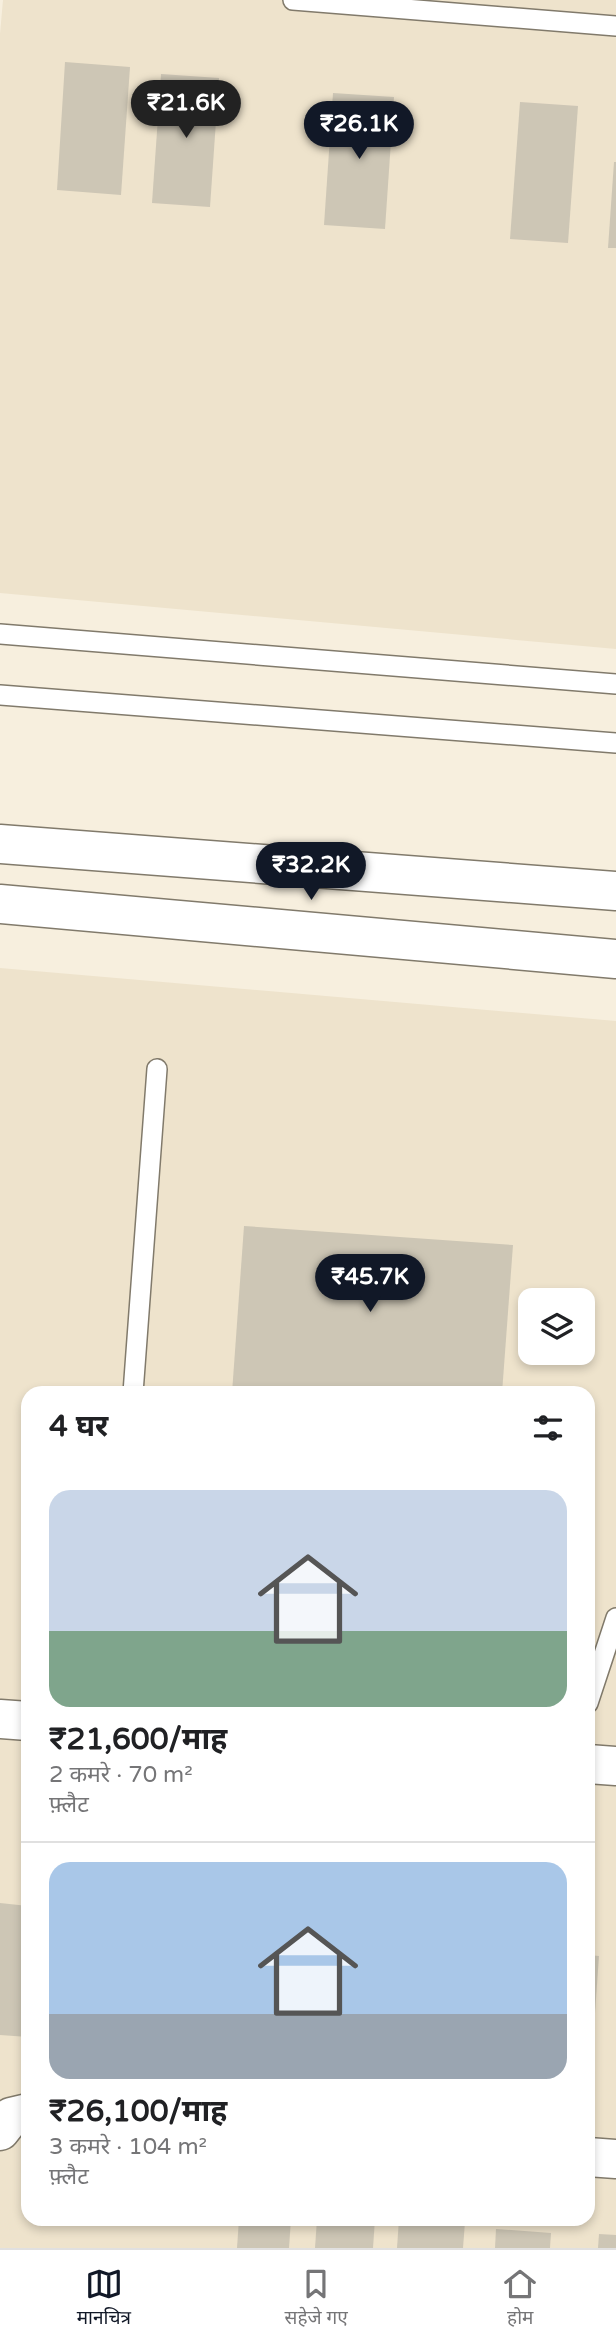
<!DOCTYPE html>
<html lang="hi">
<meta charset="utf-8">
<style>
:root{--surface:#fff;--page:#f2f2f2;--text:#202124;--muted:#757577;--line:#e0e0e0;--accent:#111827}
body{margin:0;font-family:"Varela Round","Noto Sans Devanagari",sans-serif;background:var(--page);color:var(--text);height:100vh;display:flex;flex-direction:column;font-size:26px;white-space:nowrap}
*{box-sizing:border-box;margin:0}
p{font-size:23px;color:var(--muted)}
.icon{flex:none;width:38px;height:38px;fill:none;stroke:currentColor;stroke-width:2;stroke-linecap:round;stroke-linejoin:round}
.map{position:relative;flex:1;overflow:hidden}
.drawer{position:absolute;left:21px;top:1386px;width:574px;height:840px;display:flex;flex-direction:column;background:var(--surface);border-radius:21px;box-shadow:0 4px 10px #0003}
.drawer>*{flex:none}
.tools{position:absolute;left:518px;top:1288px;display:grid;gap:14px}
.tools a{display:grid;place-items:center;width:77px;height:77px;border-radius:14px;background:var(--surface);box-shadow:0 4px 10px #0003;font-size:35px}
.price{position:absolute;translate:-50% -60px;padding:0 16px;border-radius:24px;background:var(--accent);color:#fff;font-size:23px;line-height:46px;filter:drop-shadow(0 2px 4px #0008)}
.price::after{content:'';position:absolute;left:50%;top:42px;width:21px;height:16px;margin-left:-10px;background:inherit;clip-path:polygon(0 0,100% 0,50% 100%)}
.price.selected{background:#222;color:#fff}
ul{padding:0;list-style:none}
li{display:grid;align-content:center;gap:14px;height:371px;padding:0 28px}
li+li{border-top:2px solid var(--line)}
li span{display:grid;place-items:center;height:217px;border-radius:21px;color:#555}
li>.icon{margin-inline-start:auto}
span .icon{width:126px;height:126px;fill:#fffc;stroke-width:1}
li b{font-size:30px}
h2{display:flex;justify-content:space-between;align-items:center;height:84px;padding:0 28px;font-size:30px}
.tab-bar{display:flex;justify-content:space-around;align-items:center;height:98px;border-top:2px solid var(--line);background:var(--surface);font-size:19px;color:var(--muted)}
.tab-bar a{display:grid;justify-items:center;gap:4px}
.tab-bar .selected{color:var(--accent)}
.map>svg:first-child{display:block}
.built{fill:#eee3cc;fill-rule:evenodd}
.building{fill:#cdc6b5}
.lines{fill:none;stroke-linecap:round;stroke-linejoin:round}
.service-casing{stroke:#817a6b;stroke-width:22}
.minor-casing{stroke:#817a6b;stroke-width:41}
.tertiary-casing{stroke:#817a6b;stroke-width:41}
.service{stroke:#fff;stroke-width:19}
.minor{stroke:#fff;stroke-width:38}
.tertiary{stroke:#fff;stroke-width:38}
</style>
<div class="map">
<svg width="616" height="2248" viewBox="0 0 616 2248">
<rect width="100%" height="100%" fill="#f7efde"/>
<g class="built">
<polygon points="3,0 616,0 616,649 0,593 0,34"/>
<path d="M0,968L616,1021V2248H0ZM530,1300H583V1353H530ZM28,1393H588V2219H28Z"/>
</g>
<g class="building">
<polygon points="65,62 130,67 121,195 57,190"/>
<polygon points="161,74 219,78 210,207 152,203"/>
<polygon points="333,93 394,97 385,229 324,225"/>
<polygon points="520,102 578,106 568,243 510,239"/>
<polygon points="614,162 616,162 616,248 608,248"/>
<polygon points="244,1226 513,1245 502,1393 232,1393"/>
<polygon points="0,1903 28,1906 28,2037 0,2035"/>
<polygon points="588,1955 599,1956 590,2084 588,2084"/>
<polygon points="239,2219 291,2219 289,2248 237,2248"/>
<polygon points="317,2219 375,2219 373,2248 315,2248"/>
<polygon points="399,2219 465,2222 463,2248 397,2248"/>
<polygon points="496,2229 551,2233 550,2248 495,2248"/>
<polygon points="599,2234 616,2235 616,2248 598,2248"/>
</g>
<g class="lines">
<g class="service-casing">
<g id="service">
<polyline points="293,0 616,26"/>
<polyline points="0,634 616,684"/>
<polyline points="0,695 616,743"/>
<polyline points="133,1393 157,1069"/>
<polyline points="588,1703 616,1618"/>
</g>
</g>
<g class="minor-casing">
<g id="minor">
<polyline points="0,2131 11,2117 28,2113"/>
<polyline points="588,2157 616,2159"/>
</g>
</g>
<g class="tertiary-casing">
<g id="tertiary">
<polyline points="0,844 616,891"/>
<polyline points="0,904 616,959"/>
<polyline points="0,1719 28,1721"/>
<polyline points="588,1764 616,1766"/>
</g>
</g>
<use href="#service" class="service"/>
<use href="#minor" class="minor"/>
<use href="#tertiary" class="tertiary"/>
</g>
</svg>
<div class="tools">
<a><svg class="icon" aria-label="layers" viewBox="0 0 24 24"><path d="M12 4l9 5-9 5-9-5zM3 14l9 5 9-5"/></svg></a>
</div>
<b class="price selected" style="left:186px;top:140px">₹21.6K</b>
<b class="price" style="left:359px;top:161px">₹26.1K</b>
<b class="price" style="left:311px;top:902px">₹32.2K</b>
<b class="price" style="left:370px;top:1314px">₹45.7K</b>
<section class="drawer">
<h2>4 घर<svg class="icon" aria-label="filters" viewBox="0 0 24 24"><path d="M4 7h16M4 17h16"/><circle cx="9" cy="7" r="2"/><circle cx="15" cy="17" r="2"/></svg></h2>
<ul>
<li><span style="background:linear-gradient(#c9d6e8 65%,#7fa58c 0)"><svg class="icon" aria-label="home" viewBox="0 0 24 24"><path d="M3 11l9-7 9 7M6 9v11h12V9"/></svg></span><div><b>₹21,600/माह</b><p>2 कमरे · 70 m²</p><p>फ़्लैट</p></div></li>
<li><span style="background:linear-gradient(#a9c7e8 70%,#9aa5b1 0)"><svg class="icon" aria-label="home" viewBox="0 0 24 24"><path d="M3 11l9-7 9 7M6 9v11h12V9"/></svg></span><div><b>₹26,100/माह</b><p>3 कमरे · 104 m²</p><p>फ़्लैट</p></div></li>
</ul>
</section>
</div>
<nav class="tab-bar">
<a class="selected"><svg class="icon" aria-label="map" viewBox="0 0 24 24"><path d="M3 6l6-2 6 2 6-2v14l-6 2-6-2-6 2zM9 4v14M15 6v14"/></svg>मानचित्र</a>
<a><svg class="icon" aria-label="saved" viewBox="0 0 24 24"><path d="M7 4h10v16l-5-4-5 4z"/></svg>सहेजे गए</a>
<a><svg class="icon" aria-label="home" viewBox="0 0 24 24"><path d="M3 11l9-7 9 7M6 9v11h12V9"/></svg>होम</a>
</nav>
